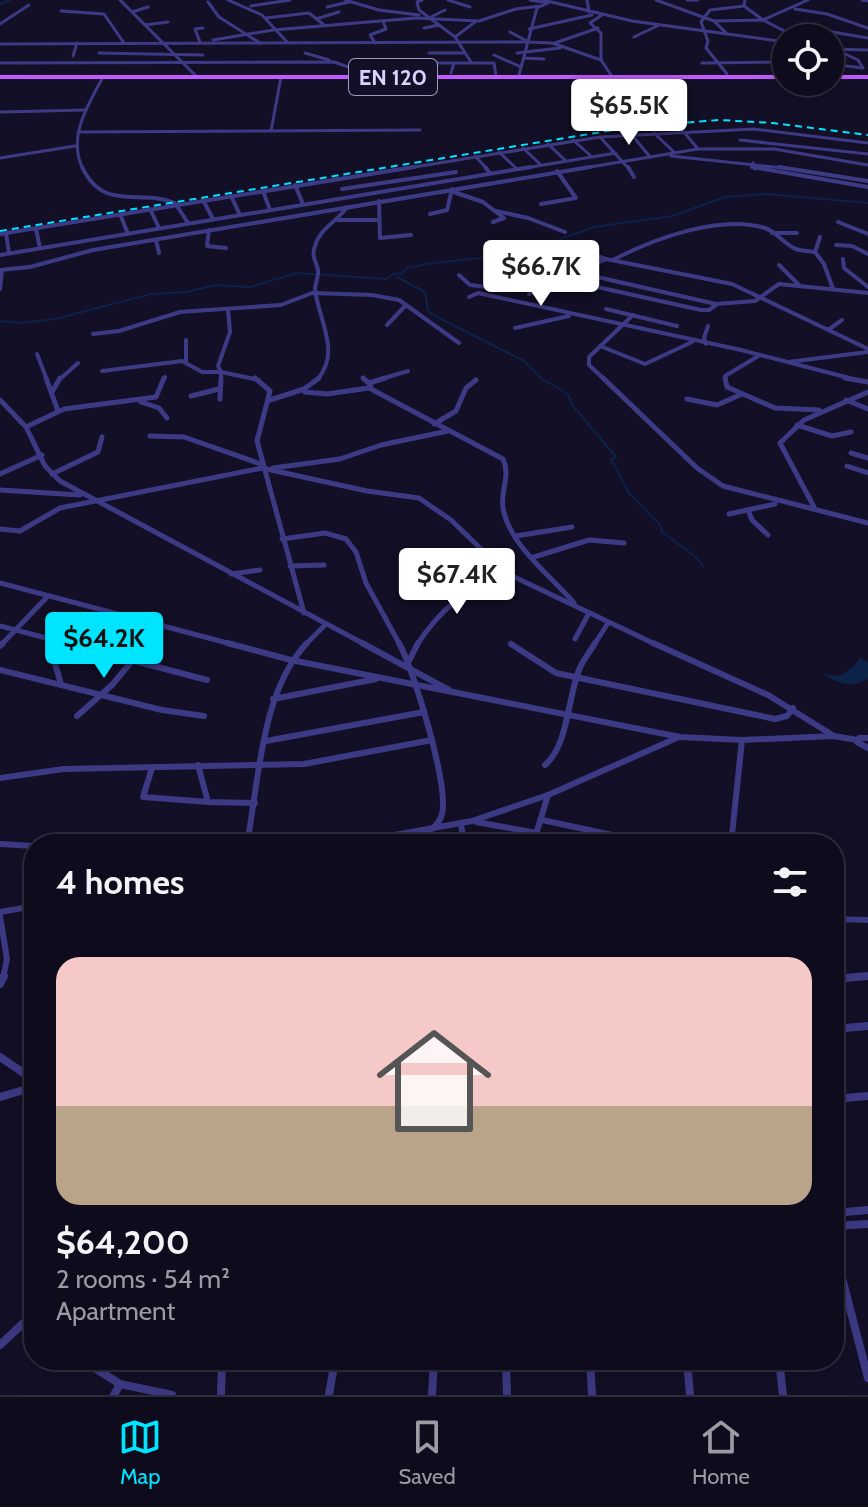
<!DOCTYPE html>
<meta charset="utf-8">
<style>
:root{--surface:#0e0b1c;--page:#1c1929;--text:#f1f3f6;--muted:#9b9ba3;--line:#2e2b3b;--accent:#00e5ff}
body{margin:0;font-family:Cabin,sans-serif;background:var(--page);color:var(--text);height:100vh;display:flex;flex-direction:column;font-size:30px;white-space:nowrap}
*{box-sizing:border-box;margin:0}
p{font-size:26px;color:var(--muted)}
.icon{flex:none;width:44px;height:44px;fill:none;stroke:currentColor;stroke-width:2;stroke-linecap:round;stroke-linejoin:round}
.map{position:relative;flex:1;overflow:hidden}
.side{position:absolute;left:24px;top:834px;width:820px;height:536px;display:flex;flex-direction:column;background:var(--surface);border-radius:32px;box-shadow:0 8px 32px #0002,0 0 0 2px var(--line)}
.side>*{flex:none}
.buttons{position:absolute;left:772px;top:24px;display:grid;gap:16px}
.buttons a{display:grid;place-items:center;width:72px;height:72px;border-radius:50%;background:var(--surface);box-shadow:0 8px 32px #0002,0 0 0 2px var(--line);font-size:40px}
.price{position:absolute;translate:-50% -68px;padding:0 18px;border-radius:8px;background:#fff;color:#222;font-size:26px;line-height:52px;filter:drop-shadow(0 2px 4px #0008)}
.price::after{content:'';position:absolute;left:50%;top:48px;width:24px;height:18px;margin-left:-12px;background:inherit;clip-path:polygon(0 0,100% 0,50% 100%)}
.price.active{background:var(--accent);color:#111}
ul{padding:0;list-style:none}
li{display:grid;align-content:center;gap:16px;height:424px;padding:0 32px}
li+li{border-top:2px solid var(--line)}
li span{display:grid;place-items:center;height:248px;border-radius:24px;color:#555}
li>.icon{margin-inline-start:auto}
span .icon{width:144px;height:144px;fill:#fffc;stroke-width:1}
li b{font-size:34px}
h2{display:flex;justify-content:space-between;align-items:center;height:96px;padding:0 32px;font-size:34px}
.menu{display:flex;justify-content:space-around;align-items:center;height:112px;border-top:2px solid var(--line);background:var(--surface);font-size:22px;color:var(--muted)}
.menu a{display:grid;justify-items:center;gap:4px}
.menu .active{color:var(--accent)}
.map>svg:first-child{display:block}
.water{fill:#0c2248}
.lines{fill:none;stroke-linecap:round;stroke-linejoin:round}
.stream{stroke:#0c2248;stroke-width:2}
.minor-far4{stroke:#3d3a85;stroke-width:3}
.minor-far3{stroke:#3d3a85;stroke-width:4}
.minor-far2{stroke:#3d3a85;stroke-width:5}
.minor-far1{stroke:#3d3a85;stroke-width:6}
.minor{stroke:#3d3a85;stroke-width:8}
.major{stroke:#c25bff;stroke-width:4}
.rail{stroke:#00e5ff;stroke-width:2;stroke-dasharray:7 5;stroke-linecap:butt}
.labels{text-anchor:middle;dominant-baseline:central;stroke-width:7;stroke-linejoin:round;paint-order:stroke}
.shield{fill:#130f26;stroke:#9e99be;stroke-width:2}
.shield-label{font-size:22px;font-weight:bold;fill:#d9d4ff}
</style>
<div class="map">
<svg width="868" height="1395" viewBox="0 0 868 1395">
<rect width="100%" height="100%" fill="#130f26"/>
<path class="water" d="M860,657L868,663V679C852,689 838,683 822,674L840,676L856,664Z"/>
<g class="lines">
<g class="stream">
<polyline points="0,4 10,0"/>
<polyline points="397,277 425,292 428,311 435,316 524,361 542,379 568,394 573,406 616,457 611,459 629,493 661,526 662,532 696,557 703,566"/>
<polyline points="0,321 20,323 55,319 151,294 186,292 215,285 250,287 297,273 386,279 395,273 402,274 407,268 433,263 520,254 594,227 672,216 725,197 766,194 868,203"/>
</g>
<g class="minor-far4">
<polyline points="120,0 197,77"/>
<polyline points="228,0 262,15 287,42"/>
<polyline points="345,0 379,10 419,15"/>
<polyline points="422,0 417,2 419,10 455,37 471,62"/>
<polyline points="448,0 470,7"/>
<polyline points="543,0 632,21 786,42"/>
<polyline points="587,0 589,12"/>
<polyline points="656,0 714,21 727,34"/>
<polyline points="687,0 698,0"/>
<polyline points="745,0 744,6 763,20 808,0"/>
<polyline points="862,0 868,1"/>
<polyline points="208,2 219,17 260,43"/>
<polyline points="251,6 290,0"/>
<polyline points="327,7 349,2"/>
<polyline points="795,9 827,14 868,28"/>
<polyline points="61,11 104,14 124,43"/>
<polyline points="132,12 148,7"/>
<polyline points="602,15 590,23 601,33 601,60 611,75"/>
<polyline points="431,17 445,10"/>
<polyline points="266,18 309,13 323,24"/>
<polyline points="316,19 339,12"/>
<polyline points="714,21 763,20 798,38"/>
<polyline points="0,24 29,5"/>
<polyline points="145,25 168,22"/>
<polyline points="424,28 439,25"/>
<polyline points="529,29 592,15"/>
<polyline points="788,31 815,29 868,38"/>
<polyline points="510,32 525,40"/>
<polyline points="455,37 475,22"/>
<polyline points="634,37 659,25"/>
<polyline points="213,40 273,30 416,18 479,21 516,9 540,6"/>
<polyline points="200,42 195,29 203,28"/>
<polyline points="375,43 370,35 386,29 383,21"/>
<polyline points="555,43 598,28"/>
<polyline points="0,44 527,42 552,43 601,60"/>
<polyline points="830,49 868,50"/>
<polyline points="99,53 203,55"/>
<polyline points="305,53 329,60"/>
<polyline points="429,53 464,53"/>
<polyline points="517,53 560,48"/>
<polyline points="494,55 521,67"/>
<polyline points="73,56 77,43"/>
<polyline points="524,58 544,59"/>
<polyline points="0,63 334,62 377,77"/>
<polyline points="419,63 453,63"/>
<polyline points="702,63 786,62"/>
<polyline points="830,64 863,68 858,60 843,53"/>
<polyline points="362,71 368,63 388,62"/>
<polyline points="451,73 454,63 494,63 496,76"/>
<polyline points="727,74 706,48 708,41 701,22 710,10 744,6"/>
<polyline points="519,75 537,8 548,3 530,0"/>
<polyline points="0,112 86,110"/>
<polyline points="271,131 281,77"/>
<polyline points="683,131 698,149"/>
<polyline points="78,132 420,130"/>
<polyline points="654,133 675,153"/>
<polyline points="632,135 650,157"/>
<polyline points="600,137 629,169"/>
<polyline points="573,140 591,156"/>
<polyline points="740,140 868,154"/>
<polyline points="548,144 565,160"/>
<polyline points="523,148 540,164"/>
<polyline points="499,152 516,168"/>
<polyline points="475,156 487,169"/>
<polyline points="671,156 792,169"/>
<polyline points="0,158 75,146"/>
<polyline points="753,163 755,169"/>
<path d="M83,169C67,137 88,105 103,77"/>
<polyline points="402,169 600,137 753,129 868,143"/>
<polyline points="519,169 616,153"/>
<polyline points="578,169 698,149 774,149 868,165"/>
</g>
<g class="minor-far3">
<path d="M82,167C104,213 140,188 175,203L188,223"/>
<polyline points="485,167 490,173"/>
<polyline points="628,167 634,177"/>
<polyline points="752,167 868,187"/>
<polyline points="779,167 868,181"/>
<polyline points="295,185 303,204"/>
<polyline points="342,189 456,172"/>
<polyline points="263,191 270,210"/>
<polyline points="451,191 483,202 504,218 493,222"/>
<polyline points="231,196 240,215"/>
<polyline points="203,200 213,219"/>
<polyline points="379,201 380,238 411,235"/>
<polyline points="541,204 576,198 557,171"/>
<polyline points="150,209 159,228"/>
<polyline points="496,211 528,218 565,232"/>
<polyline points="120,214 128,234"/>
<polyline points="430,214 447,210 452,189"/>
<polyline points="337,220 379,220"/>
<polyline points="838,222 868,234"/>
<polyline points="36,229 40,248"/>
<polyline points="209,230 207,246 226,248"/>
<polyline points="6,233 9,253"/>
<polyline points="772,233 797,233"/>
<polyline points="0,234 414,167"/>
<polyline points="156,240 159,253"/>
<polyline points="566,244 606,259 732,284 868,349"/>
<polyline points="836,245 852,246 868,254"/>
<polyline points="815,252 820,237"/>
<polyline points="0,255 531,167"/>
<polyline points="843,259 844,268 868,287"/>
<path d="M613,260C653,239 720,214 765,228C777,232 785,245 796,249C802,251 809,251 815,252L824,264L833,289"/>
<polyline points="779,265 799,285"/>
<polyline points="583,269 597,277 716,304 755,301 779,284 868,293"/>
<polyline points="0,270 30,267 93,250 590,167"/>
<polyline points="459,275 470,285 486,287 580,251"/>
<polyline points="566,276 588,285 701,310 709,310 716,305"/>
<polyline points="0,289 2,270"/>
<polyline points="529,294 606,259"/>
<polyline points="469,297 478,293 741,350 857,380"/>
<polyline points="606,309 677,326"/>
<polyline points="228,310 230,332 218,366 221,372 259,380"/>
<polyline points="387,325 406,305"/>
<polyline points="515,328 569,316"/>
<polyline points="828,330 842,320"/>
<polyline points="93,334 119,331 180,312 281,305 312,293 372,295 399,300 459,343"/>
<polyline points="186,340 186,361"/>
<polyline points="706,344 704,338 708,326"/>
<polyline points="600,346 645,364 692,342"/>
<polyline points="37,354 47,380"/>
<polyline points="788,362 868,352"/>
<polyline points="102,371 182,361 202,372 221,372 221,380"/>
<polyline points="363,378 365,380"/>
<polyline points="59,380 78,363"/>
<polyline points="164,380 165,377"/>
<path d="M317,380C342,352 318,319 315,289C315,283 319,277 318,270C316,261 311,256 315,246C319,229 338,221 347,207"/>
<polyline points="378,380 408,371"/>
<polyline points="605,380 589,365 589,357 633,315"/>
<polyline points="726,380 725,376 760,355"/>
</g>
<g class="minor-far2">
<polyline points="46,378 58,411"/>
<polyline points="255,378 270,391 257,441 304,613"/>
<polyline points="603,378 697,468 723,486 868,523"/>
<polyline points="725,378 727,387 775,408 819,410"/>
<polyline points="845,378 868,382"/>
<polyline points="369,383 385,378"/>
<path d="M369,388L503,459C511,476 500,491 503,508C509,545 551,576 574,603"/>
<polyline points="52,392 60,378"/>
<polyline points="305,392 327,394 369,388 371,385 363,378"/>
<polyline points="191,396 219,389"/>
<polyline points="220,399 221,378"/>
<polyline points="687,399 717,405 742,394"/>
<polyline points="0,400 26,427 45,466 60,481 366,645"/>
<polyline points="270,400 304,389 319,378"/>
<polyline points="846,400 868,409"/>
<polyline points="141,402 159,408 167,418"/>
<polyline points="434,424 456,411 466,388 476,380"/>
<polyline points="797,425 832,436 851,432"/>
<polyline points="26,427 64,409 156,397 164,378"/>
<polyline points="150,436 184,437 261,464"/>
<polyline points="851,453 868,458"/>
<polyline points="847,466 868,473"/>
<polyline points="273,468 340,459 381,445 448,431"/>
<polyline points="0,474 42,455"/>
<polyline points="52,474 98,452 102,437"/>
<polyline points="0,490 80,495"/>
<polyline points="814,507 780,443 804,420 868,392"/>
<polyline points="748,510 752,520 768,535"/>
<polyline points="729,514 775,504"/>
<polyline points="0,529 20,531 60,508 262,468 367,491 419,498 451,520 506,573 657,645"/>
<polyline points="516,536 572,527"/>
<polyline points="282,539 325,533 346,539 356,552 366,583 400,645"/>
<polyline points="448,557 499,567"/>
<polyline points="534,557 589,540 624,543"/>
<polyline points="290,566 324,565"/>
<polyline points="231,574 260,570"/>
<polyline points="0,583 235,645"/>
<polyline points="0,626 73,645"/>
<polyline points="47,638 49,645"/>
<polyline points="575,639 589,613"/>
<polyline points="1,645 48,596"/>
<polyline points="145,645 162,625"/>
<polyline points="305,645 325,625"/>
<path d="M417,645C439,610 467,588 506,573"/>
<polyline points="594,645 608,623"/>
</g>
<g class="minor-far1">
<polyline points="49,643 61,684"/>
<polyline points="66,643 207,680"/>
<polyline points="227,643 291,660 680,737 742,740 834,736 857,740"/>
<polyline points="362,643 449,690"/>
<path d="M399,643C414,670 449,786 442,814C439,827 422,836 411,844"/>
<polyline points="653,643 768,695 834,736"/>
<polyline points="511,644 556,673 775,719 787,716 793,708"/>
<polyline points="0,646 3,643"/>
<polyline points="409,661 418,643"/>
<polyline points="0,670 162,710 204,716"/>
<polyline points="273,699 376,679"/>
<polyline points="77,716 112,685 147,643"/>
<polyline points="868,738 859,738 857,742 868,748"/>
<polyline points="266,741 424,712"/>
<polyline points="198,765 208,802 255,803"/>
<path d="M545,765C568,746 568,697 579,670C582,661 590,652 595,643"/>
<polyline points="152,768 143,797 208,802"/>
<polyline points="0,778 64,769 304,764 432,740"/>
<polyline points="542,820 654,844"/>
<polyline points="476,822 537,833"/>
<polyline points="461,824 464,844"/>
<polyline points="0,844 34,846"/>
<path d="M247,844C259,780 261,691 307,643"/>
<polyline points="345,844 472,821 548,795 679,737"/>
<polyline points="533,844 548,795"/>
<polyline points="731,844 742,740"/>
<polyline points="0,912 34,906"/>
<polyline points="0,916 7,959 3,978"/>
<polyline points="834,919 868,920"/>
<polyline points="845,978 868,976"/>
</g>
<g class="minor">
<polyline points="834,979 868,976"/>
<polyline points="0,984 4,976"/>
<polyline points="834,1029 868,1026"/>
<polyline points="0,1057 34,1080"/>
<polyline points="0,1097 34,1087"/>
<polyline points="834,1099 868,1096"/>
<polyline points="834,1213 868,1210"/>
<polyline points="834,1226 868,1224"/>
<polyline points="834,1247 868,1378"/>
<polyline points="0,1345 34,1313"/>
<polyline points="82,1360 120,1384 172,1395"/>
<polyline points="222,1360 335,1363"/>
<polyline points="506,1360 507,1395"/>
<polyline points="590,1360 592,1395"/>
<polyline points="687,1360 690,1395"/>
<polyline points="779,1360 783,1395"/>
<polyline points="114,1395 120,1384"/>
<polyline points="221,1395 222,1360"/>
<polyline points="329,1395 335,1360"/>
<polyline points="432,1395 434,1360"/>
</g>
<g class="major">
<polyline points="0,77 786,77"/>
<polyline points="830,77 868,77"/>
</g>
<polyline class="rail" points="0,231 632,127 719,120 773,123 868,135"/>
</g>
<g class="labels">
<rect class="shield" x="349" y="59" width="88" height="36" rx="6"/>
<g class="shield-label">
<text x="393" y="77">EN 120</text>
</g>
</g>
</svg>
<div class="buttons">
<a><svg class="icon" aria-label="locate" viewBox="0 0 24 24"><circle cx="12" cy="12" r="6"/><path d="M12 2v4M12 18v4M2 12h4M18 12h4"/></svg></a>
</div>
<b class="price" style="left:629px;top:147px">$65.5K</b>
<b class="price" style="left:541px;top:308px">$66.7K</b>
<b class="price" style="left:457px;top:616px">$67.4K</b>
<b class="price active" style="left:104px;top:680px">$64.2K</b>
<section class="side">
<h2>4 homes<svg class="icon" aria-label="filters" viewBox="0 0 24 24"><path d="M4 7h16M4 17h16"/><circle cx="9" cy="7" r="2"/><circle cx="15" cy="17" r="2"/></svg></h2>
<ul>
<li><span style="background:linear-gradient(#f6c9c9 60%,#b9a48a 0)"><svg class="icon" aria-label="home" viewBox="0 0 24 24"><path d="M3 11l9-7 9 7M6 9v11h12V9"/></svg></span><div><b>$64,200</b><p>2 rooms · 54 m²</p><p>Apartment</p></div></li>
</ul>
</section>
</div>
<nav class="menu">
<a class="active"><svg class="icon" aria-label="map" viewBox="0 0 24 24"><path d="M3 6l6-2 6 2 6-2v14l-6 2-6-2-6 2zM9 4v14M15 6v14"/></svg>Map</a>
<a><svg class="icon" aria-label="saved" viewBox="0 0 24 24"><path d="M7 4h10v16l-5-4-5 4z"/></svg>Saved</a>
<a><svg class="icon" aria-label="home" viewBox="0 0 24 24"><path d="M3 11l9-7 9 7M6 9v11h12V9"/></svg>Home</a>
</nav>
